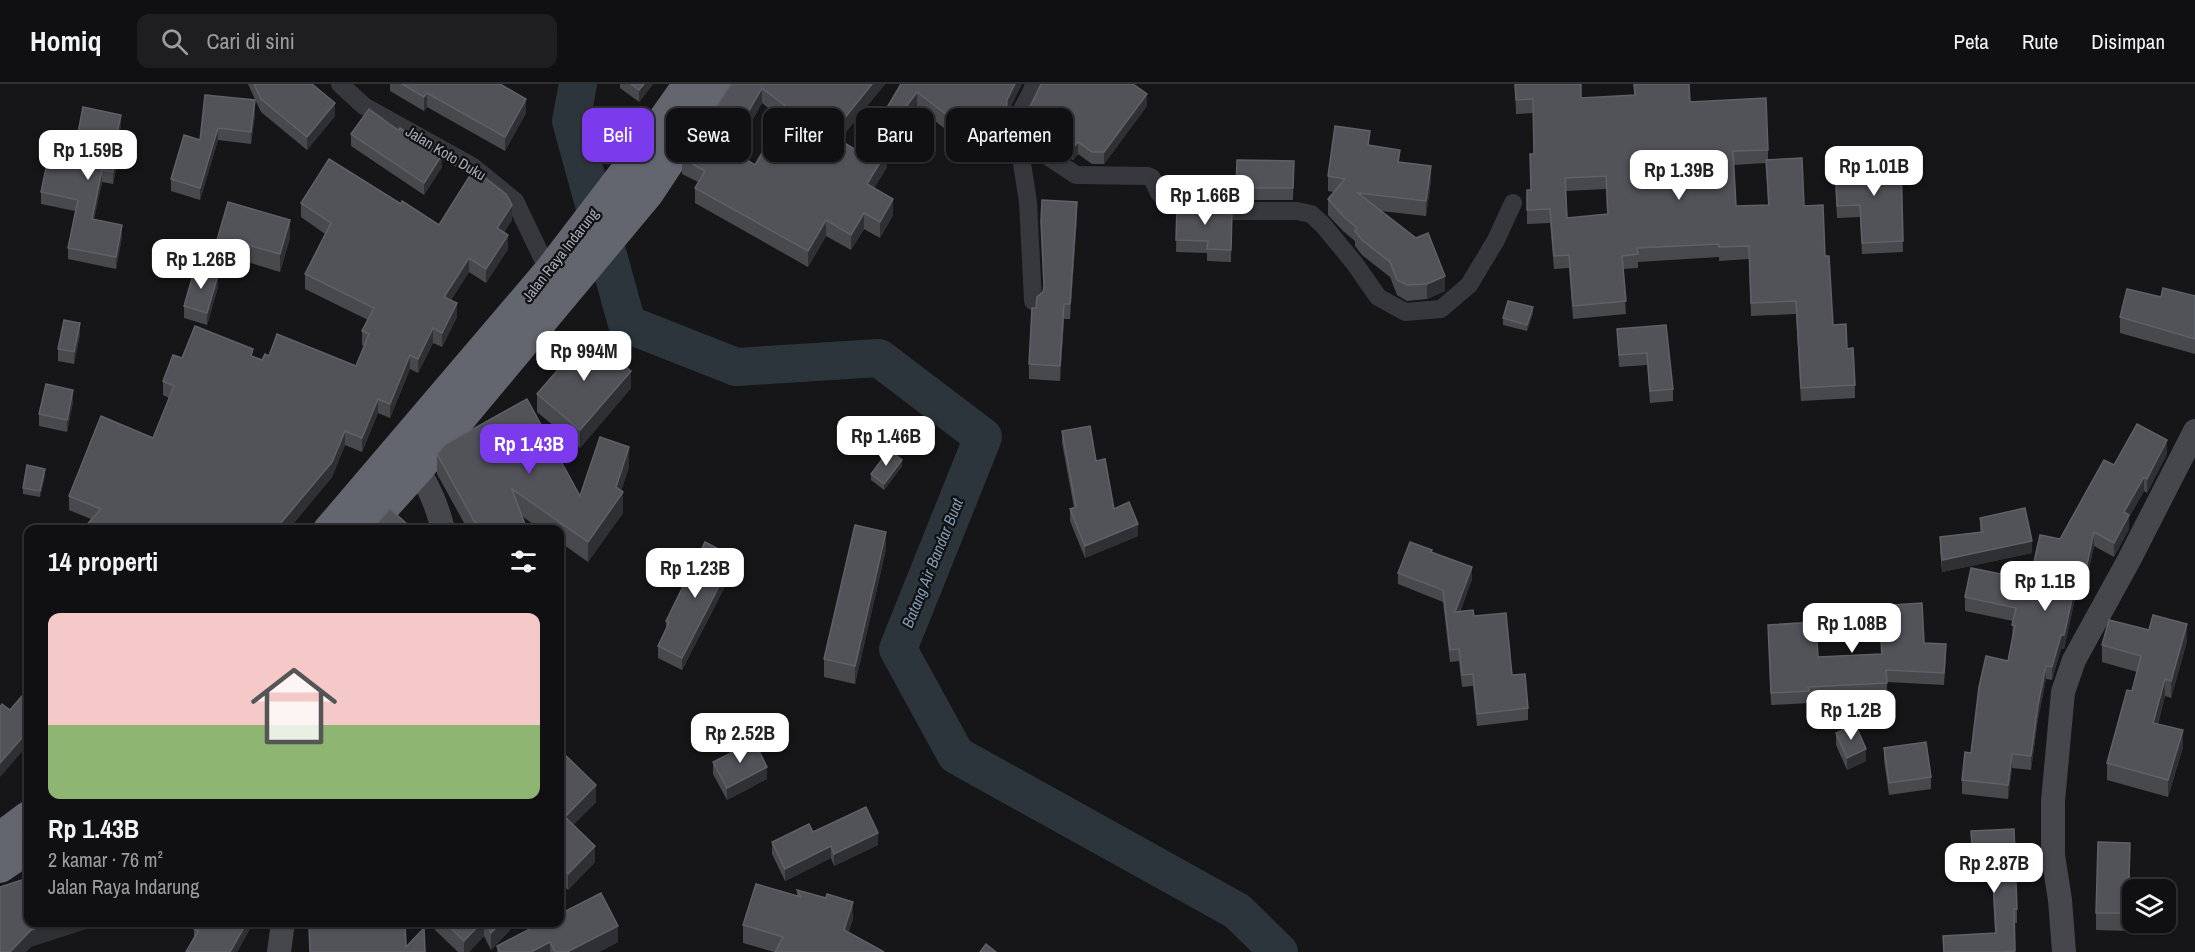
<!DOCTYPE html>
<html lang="id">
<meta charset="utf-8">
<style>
:root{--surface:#101012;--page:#1e1e20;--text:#f1f3f6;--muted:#9c9d9f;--line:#303032;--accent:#7c3aed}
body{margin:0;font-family:"Archivo Narrow",sans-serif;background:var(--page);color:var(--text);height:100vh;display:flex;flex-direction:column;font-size:22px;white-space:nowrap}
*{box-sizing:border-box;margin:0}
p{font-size:20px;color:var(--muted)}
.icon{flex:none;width:33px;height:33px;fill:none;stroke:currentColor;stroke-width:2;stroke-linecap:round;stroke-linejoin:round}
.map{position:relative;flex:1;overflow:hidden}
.sheet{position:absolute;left:24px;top:441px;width:540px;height:402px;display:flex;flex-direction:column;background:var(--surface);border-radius:12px;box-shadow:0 2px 4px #0004,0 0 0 2px var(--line)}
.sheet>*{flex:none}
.top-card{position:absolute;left:582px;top:24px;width:570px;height:54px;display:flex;gap:12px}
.controls{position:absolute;left:2122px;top:795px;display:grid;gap:12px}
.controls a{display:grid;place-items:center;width:54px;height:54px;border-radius:12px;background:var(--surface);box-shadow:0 2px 4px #0004,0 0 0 2px var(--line);font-size:30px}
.price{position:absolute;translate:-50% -51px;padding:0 14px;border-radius:12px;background:#fff;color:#222;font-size:20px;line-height:39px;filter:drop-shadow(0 2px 3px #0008)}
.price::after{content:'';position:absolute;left:50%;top:36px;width:18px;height:14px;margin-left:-9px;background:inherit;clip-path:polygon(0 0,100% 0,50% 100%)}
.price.on{background:var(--accent);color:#fff}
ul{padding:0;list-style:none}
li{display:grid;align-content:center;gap:12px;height:318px;padding:0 24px}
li+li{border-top:2px solid var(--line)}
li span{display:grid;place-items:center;height:186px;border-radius:12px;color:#555}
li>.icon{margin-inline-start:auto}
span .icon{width:108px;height:108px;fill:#fffc;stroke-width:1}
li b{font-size:26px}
h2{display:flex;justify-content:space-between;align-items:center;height:72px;padding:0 24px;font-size:26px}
.chip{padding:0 21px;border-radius:12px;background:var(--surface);box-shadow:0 2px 4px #0004,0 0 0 2px var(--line);font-size:21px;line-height:54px}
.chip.on{background:var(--accent);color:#fff}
header{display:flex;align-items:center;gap:36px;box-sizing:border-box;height:84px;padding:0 30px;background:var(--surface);border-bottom:2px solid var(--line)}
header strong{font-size:28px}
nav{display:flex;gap:33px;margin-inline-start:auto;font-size:21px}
.search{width:420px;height:54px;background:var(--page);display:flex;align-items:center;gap:15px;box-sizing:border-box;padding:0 21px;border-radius:12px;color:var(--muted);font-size:22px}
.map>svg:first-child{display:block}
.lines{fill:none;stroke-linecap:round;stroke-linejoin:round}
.river{stroke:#2c353c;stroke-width:38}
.street{stroke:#37383d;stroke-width:18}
.secondary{stroke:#45474d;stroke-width:24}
.highway{stroke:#63666e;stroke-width:32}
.wall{fill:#47494d;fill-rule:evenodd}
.shaded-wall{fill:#2f3033}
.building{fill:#525359;stroke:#5f6168;stroke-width:1.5;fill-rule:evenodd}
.labels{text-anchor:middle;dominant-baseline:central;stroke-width:4.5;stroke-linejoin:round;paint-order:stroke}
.street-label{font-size:15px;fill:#a8adb8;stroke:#111113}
.water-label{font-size:16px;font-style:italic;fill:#7f9bb3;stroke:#111113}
</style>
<header>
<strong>Homiq</strong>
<div class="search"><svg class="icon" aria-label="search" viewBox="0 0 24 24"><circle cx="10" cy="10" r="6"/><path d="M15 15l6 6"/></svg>Cari di sini</div>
<nav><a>Peta</a><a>Rute</a><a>Disimpan</a></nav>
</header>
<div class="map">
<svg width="2195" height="868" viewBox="0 0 2195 868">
<rect width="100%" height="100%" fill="#161618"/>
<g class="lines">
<polyline class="river" points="578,0 571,37 627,240 736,283 879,274 983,353 898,565 956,671 1237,827 1279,868"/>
<g class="street">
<polyline points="340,0 364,22 472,82 515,117 549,188"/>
<polyline points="1017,52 1076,91 1148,92 1152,94 1159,109 1163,113 1180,121 1212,127 1297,127 1311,130 1323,141 1355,180 1378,213 1405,228 1441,225 1469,201 1496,156 1513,119"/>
<path d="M1033,217L1028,118L1016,40C1020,25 1030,15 1034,0"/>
</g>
<g class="secondary">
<path d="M408,372C425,394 437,419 443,446"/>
<polyline points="279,868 283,838"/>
<polyline points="2064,868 2060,816 2053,771 2053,717 2063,608 2074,576 2129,476 2195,347"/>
</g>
<g class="highway">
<polyline points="329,446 549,188 643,65 689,0"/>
<polyline points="363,446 418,385 648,109 720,0"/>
<polyline points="0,754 28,733"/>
<polyline points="0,783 28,764"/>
</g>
</g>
<g class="wall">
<polygon points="248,0 312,0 335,32 307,66 261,28"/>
<polygon points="390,0 500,0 526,29 505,67 427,23 424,27 390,7"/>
<polygon points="620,0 653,0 639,18 620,4"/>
<path d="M731,0H885L839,56L861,69L873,59V47L901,0L1007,31L1006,48L985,76L917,23L885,66L887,83L874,104L893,131L880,154L864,145L851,166L826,152L808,183L695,119V104L698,98L682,90V74ZM762,19L782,35L755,81L734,68Z"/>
<path d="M1515,0H1581V14L1634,11V0H1658L1690,18L1768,66V76L1804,122L1825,172L1833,241L1847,265L1855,301V314L1801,317L1796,230L1751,232L1749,175L1719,177V173L1638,178V184L1623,185L1626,230L1573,235L1569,184L1554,185L1550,139L1527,140V106H1531L1530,70H1534L1533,29L1516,30ZM1766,79L1768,121L1736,122L1734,81ZM1606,105L1607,130L1567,134L1566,107Z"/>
<polygon points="205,11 255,29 251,60 218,56 200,116 171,107 171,95 200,56"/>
<polygon points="1147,22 1104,80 1092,80 1078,70 1073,76 1028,46 1028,27"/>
<polygon points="121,42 116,69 117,80 113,100 102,98 94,135 122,153 116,185 68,175 68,164 75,127 41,120 41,108 72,80"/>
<polygon points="351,50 442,83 424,111 351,62"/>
<polygon points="1370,62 1400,78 1431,97 1426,132 1381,127 1445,207 1427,215 1407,217 1397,211 1390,193 1362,171 1355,162 1355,157 1343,147 1328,131 1328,115 1334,108 1328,107 1328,92"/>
<polygon points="1901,74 1903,168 1862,170 1860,133 1837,134 1835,93 1865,80"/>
<polygon points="1237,76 1294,77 1293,116 1236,116"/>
<polygon points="301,119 401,120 439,141 512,136 504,148 508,165 486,199 469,188 451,216 457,233 442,263 433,259 418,289 410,285 390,334 378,329 362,368 345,361 332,393 288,446 82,446 91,435 69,426 69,412 153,354 169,314 163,311 163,297 182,274 253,272 262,276 269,272 356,282 364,262 362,261 362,247 368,236 305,205 305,190 325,150 301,133"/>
<polygon points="1177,122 1232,126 1231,178 1207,177 1207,169 1176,168"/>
<polygon points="1077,133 1070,235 1064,235 1060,297 1029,295 1029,280 1036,224 1044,205 1041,137"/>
<polygon points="290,136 290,154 280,188 241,176 236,194 213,187 213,170"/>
<polygon points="218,203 207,241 184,234 184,222"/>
<polygon points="2195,211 2195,270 2120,249 2120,233 2161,213 2195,212"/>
<polygon points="1533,229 1527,247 1503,241 1503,234"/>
<polygon points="1666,241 1673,305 1673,317 1650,319 1647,281 1619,283 1617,245"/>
<polygon points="80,251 74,280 58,277 58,265"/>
<polygon points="631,304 580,364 537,328 537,310"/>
<polygon points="73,318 67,348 39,342 39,330"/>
<polygon points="1062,347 1096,377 1114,425 1138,452 1085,474 1070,437 1070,425 1074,424 1062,359"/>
<polygon points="437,370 580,412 629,383 621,407 623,429 588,478 560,458 560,446 541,446 522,432 527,446 468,446 437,390"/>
<polygon points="2167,370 2147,409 2144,407 2129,433 2129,445 2114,473 2094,462 2083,512 2076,510 2064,565 2061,565 2052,596 2046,595 2038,635 2031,686 2012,684 2008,715 1962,710 1962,696 1971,669 2008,577 2012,553 2013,537 1965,527 1965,513 2030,496 2114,381"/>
<polygon points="902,382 884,406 871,396 871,390"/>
<polygon points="45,391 40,413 23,410 23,404"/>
<polygon points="1980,434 2032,469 1942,488 1940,465 1940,453 1980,448"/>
<polygon points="886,465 855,600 824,593 824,575"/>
<polygon points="1432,469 1472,495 1460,528 1474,532 1512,591 1528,624 1528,636 1477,642 1473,602 1462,603 1459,577 1450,578 1443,518 1398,500 1398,489"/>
<polygon points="734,485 682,586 658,574 658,562 666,545 666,537"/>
<polygon points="1879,522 1924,559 1946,572 1944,601 1887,598 1887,611 1809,615 1809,619 1771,621 1768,541 1818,573 1881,570"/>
<polygon points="28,525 28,546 25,543 25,528"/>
<polygon points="2187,557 2171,614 2165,612 2158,640 2183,663 2168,713 2107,696 2107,679 2132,607 2137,588 2102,578 2102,561"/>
<polygon points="1836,649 1866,677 1847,686 1836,661"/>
<polygon points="1884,664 1931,693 1931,705 1889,711 1884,676"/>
<polygon points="560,666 596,718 573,741 595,778 568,806 560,798"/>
<polygon points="713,678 767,695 727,716 713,690"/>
<polygon points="2014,745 2017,825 2017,839 2014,839 2015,868 1943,868 1943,852 1995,849 1992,791 1973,792 1971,747"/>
<polygon points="813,748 878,761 834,782 831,774 785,797 772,770 772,758"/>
<polygon points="2130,776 2128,847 2096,846 2096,829"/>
<polygon points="797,806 853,835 848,849 774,868 743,859 743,841 797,812"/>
<polygon points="252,838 252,841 237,868 186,868 194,854 194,845"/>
<polygon points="435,838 518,838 491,866 484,852 469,868 458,868 435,846"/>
<polygon points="543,838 618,858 599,868 497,868 497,862"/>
</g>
<g class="shaded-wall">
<polygon points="644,0 653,0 639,18 639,6"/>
<polygon points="872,0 885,0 831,67 831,51"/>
<polygon points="1015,0 1022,0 1007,31 1006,48 985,76 985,60"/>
<polygon points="762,4 762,19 727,80 727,64"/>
<polygon points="917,8 917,23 883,69 883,54"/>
<polygon points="427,9 427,23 424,27 424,13"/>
<polygon points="1147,10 1147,22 1104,80 1104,68"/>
<polygon points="526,15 526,29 505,67 505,53"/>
<polygon points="255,16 255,29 251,60 251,48"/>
<polygon points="335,19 335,32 307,66 307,53"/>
<polygon points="121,31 121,42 113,80 113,68"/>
<polygon points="218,44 218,56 200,116 200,104"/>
<polygon points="1078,58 1078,70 1073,76 1073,64"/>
<polygon points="887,67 887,83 867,116 867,100"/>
<polygon points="117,69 117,80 113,100 113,88"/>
<polygon points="442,71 442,83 424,111 424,99"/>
<polygon points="1431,82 1431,97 1426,132 1426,117"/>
<polygon points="102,86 102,98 92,146 92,135"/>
<polygon points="893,115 893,131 880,154 880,138"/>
<polygon points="1077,118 1077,133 1070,235 1070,220"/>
<polygon points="512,121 512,136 497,158 497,144"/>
<polygon points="864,129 864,145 851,166 851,151"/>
<polygon points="290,136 290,154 280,188 280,170"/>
<polygon points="826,136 826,152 808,183 808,167"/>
<polygon points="122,141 122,153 116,185 116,173"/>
<polygon points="508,151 508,165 486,199 486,185"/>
<polygon points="241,159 241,176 236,194 236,176"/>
<polygon points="469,174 469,188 444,227 444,213"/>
<polygon points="218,191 218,203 207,241 207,229"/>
<polygon points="1445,192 1445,207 1427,215 1427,200"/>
<polygon points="457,219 457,233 442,263 442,249"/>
<polygon points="1064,220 1064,235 1060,297 1060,282"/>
<polygon points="1533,223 1533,229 1527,247 1527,241"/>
<polygon points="80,239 80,251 74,280 74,268"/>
<polygon points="433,244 433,259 418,289 418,275"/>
<polygon points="410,271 410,285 390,334 390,320"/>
<polygon points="631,287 631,304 580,364 580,346"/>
<polygon points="73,306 73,318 67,348 67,336"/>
<polygon points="378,315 378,329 362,368 362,354"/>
<polygon points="345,347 345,361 332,393 288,446 275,446"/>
<polygon points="2167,356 2167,370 2147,409 2147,395"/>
<polygon points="629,363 629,383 619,414 623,408 623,429 588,478 588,458 616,403"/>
<polygon points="902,376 902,382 884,406 884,400"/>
<polygon points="45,385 45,391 40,413 40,407"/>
<polygon points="2144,393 2144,407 2129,433 2129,445 2114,473 2114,459 2124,428"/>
<polygon points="1138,440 1138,452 1085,474 1085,462"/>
<polygon points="886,448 886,465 855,600 855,582"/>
<polygon points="2094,448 2094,462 2083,512 2083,498"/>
<polygon points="2032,457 2032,469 1942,488 1942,476"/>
<polygon points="734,473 734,485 682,586 682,574"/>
<polygon points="1472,483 1472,495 1455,540 1455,528"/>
<polygon points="2076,497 2076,510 2064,565 2061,565 2052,596 2052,583"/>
<polygon points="2187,540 2187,557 2171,614 2171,597"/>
<polygon points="2046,582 2046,595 2038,635 2031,686 2031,672 2038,621"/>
<polygon points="2165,595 2165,612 2153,656 2153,639"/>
<polygon points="2183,646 2183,663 2168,713 2168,696"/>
<polygon points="28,647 28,661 0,693 0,679"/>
<polygon points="1866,665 1866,677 1847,686 1847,674"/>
<polygon points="2012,670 2012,684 2008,715 2008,701"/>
<polygon points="767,683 767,695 727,716 727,704"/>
<polygon points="596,701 596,718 565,749 565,733"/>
<polygon points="878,749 878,761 834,782 834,770"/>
<polygon points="2130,759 2130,776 2128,847 2128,829"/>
<polygon points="595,762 595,778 568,806 568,790"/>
<polygon points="831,762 831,774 785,797 785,785"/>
<polygon points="853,818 853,835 844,864 844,846"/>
<polygon points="55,838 102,838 102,840 31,863 26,868 10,868 31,846"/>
<polygon points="247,838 252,838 252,841 237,868 230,868"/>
<polygon points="482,838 484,838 484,852 469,868 464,868 464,857"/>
<polygon points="502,838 518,838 491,866 491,849"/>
<polygon points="618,842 618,858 599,868 567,868"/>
<polygon points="550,858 550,868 531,868"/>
</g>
<g class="building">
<polygon points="254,0 312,0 335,19 307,53 261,15"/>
<polygon points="402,0 500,0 526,15 505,53 427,9 424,13"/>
<polygon points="631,0 644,0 639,6"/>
<path d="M731,0H872L831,51L861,69L868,56L887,67L867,100L893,115L880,138L864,129L851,151L826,136L808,167L695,104L705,87L682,74ZM762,4L788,24L755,81L727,64Z"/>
<polygon points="901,0 1015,0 1007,16 1006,33 985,60 917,8 883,54 873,47"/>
<polygon points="1041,0 1133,0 1147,10 1104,68 1092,68 1078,58 1073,64 1028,34 1028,27"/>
<path d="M1515,0H1581V14L1635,11L1634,0H1689L1690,18L1766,14L1768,66L1733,67L1736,122L1769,121L1766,76L1802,74L1804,122L1823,121L1825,172H1829L1833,241L1846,240L1847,265L1853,264L1855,301L1801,304L1796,217L1751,219L1749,162L1719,163V160L1637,164L1638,170L1622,172L1626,217L1573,222L1569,171L1554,172L1550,125L1527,126V106H1531L1530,70H1534L1533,15L1516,16ZM1606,92L1608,130L1567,134L1565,94Z"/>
<polygon points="205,11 255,16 251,48 218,44 200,104 171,95 184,51 200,56"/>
<polygon points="83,23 121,31 113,68 117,69 113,88 102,86 92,135 122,141 116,173 68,164 78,116 41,108 48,75 72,80"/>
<polygon points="369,25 398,46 400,44 442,71 424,99 351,50"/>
<polygon points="1335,42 1370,47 1368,61 1400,66 1398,78 1431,82 1426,117 1358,109 1416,154 1428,149 1445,192 1427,200 1407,201 1397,196 1390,178 1362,156 1355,147 1357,144 1343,132 1328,115 1345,95 1328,92"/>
<polygon points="1901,74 1903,157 1862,159 1860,121 1837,122 1835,81 1866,80 1865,76"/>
<polygon points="329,75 401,120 402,117 439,141 474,85 506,110 512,121 497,144 508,151 486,185 469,174 444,213 457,219 442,249 433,244 418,275 410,271 390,320 378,315 362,354 345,347 332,378 275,446 82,446 101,425 69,412 101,332 153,354 174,302 163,297 173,271 182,274 195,242 253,265 251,272 262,276 265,270 269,272 277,250 356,282 369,250 362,247 374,224 305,190 331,139 301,119"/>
<polygon points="1237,76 1294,77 1293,104 1236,104"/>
<polygon points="1042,116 1077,118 1070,220 1064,220 1060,282 1029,280 1032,224 1036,224 1037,213 1043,208 1044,202 1041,137"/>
<polygon points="228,118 290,136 280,170 241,159 236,176 213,170"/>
<polygon points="1177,122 1232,126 1231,166 1207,165 1208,157 1176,156"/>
<polygon points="195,184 218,191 207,229 184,222"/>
<polygon points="2163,204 2195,212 2195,211 2195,255 2120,233 2127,205 2161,213"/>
<polygon points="1508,217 1533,223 1527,241 1503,234"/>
<polygon points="64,236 80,239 74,268 58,265"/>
<polygon points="1666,241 1673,305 1650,307 1647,269 1619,271 1617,245"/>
<polygon points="588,251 631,287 580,346 537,310"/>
<polygon points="46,300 73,306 67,336 39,330"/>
<polygon points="527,315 580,412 600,353 629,363 616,403 623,408 588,458 512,405 527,446 479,446 437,370 446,360"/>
<polygon points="2137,340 2167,356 2147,395 2144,393 2124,428 2129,431 2114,459 2094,448 2083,498 2076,497 2064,551 2061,551 2052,583 2046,582 2038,621 2031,672 2012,670 2008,701 1962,696 1965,668 1971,669 1979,603 1986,572 2008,577 2015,542 2012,541 2016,524 1965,513 1971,484 2030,496 2040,451 2060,455 2104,376 2114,381"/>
<polygon points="1090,342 1096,377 1105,375 1114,425 1129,418 1138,440 1085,462 1070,425 1076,423 1062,347"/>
<polygon points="889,366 902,376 884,400 871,390"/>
<polygon points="27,381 45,385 40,407 23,404"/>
<polygon points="2025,424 2032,457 1942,476 1940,453 1983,448 1980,434"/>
<polygon points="390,425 414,446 366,446 369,445 376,441"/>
<polygon points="855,441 886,448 855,582 824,575"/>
<polygon points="705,458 734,473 682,574 658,562 669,539 666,537"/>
<polygon points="1410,458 1432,466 1431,468 1472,483 1455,528 1473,526 1474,532 1506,529 1512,591 1525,590 1528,624 1477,630 1473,590 1462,591 1459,565 1450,566 1443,506 1398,489"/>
<polygon points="1922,519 1924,559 1946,560 1944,589 1886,586 1887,599 1808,603 1809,607 1771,609 1768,541 1816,538 1818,573 1882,570 1879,522"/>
<polygon points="2153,531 2187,540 2171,597 2165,595 2153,639 2183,646 2168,696 2107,679 2127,606 2132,607 2141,572 2102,561 2109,536 2149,546"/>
<polygon points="28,605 28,647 0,679 0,623 2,620 10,626"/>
<polygon points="1855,640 1866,665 1847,674 1836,649"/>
<polygon points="754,657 767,683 727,704 713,678"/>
<polygon points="1926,658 1931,693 1889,699 1884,664"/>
<polygon points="560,666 596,701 565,733 595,762 568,790 560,782"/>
<polygon points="866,723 878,749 834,770 831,762 785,785 772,758 809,740 813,748"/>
<polygon points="2014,745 2017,825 2014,825 2015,867 2003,868 1944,868 1943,852 1996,849 1992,777 1973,778 1971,747"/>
<polygon points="2098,758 2130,759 2128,829 2096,829"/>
<polygon points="28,794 28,838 55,838 31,846 10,868 0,868 0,803"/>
<polygon points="756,800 801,813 797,806 826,814 827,810 853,818 844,846 884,868 775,868 783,853 743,841"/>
<polygon points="601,809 618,842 567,868 555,868 550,858 531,868 500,868 497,862 543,838 560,838 560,830"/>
<polygon points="197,838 247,838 230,868 186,868 198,847 194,845"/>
<polygon points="368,838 405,838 406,863 424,844 425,868 310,868 309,842"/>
<polygon points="445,838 482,838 464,857"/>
<polygon points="486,838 502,838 491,849"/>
<polygon points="986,860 996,868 980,868"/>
</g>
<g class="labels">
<g class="street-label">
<text transform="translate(446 69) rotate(31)">Jalan Koto Duku</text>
<text transform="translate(560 171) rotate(-52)">Jalan Raya Indarung</text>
</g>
<g class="water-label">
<text transform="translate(932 479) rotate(-68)">Batang Air Bandar Buat</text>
</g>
</g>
</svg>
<div class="controls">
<a><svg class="icon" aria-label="layers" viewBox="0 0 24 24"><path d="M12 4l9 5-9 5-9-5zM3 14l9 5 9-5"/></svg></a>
</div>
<b class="price" style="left:88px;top:97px">Rp 1.59B</b>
<b class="price" style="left:1874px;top:113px">Rp 1.01B</b>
<b class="price" style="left:1679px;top:117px">Rp 1.39B</b>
<b class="price" style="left:1205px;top:142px">Rp 1.66B</b>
<b class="price" style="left:201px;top:206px">Rp 1.26B</b>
<b class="price" style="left:584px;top:298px">Rp 994M</b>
<b class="price" style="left:886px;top:383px">Rp 1.46B</b>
<b class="price on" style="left:529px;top:391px">Rp 1.43B</b>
<b class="price" style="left:695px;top:515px">Rp 1.23B</b>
<b class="price" style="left:2045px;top:528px">Rp 1.1B</b>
<b class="price" style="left:1852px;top:570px">Rp 1.08B</b>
<b class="price" style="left:1851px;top:657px">Rp 1.2B</b>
<b class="price" style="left:740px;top:680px">Rp 2.52B</b>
<b class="price" style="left:1994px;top:810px">Rp 2.87B</b>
<div class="top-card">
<a class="chip on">Beli</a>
<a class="chip">Sewa</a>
<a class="chip">Filter</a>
<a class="chip">Baru</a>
<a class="chip">Apartemen</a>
</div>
<section class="sheet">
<h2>14 properti<svg class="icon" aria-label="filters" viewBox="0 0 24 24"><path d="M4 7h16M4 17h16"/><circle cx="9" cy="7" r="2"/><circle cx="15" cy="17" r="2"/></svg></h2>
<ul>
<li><span style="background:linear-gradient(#f6c9c9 60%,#8fb573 0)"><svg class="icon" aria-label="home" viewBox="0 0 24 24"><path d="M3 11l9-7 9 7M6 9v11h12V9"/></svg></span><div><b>Rp 1.43B</b><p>2 kamar · 76 m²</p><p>Jalan Raya Indarung</p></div></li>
</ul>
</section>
</div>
